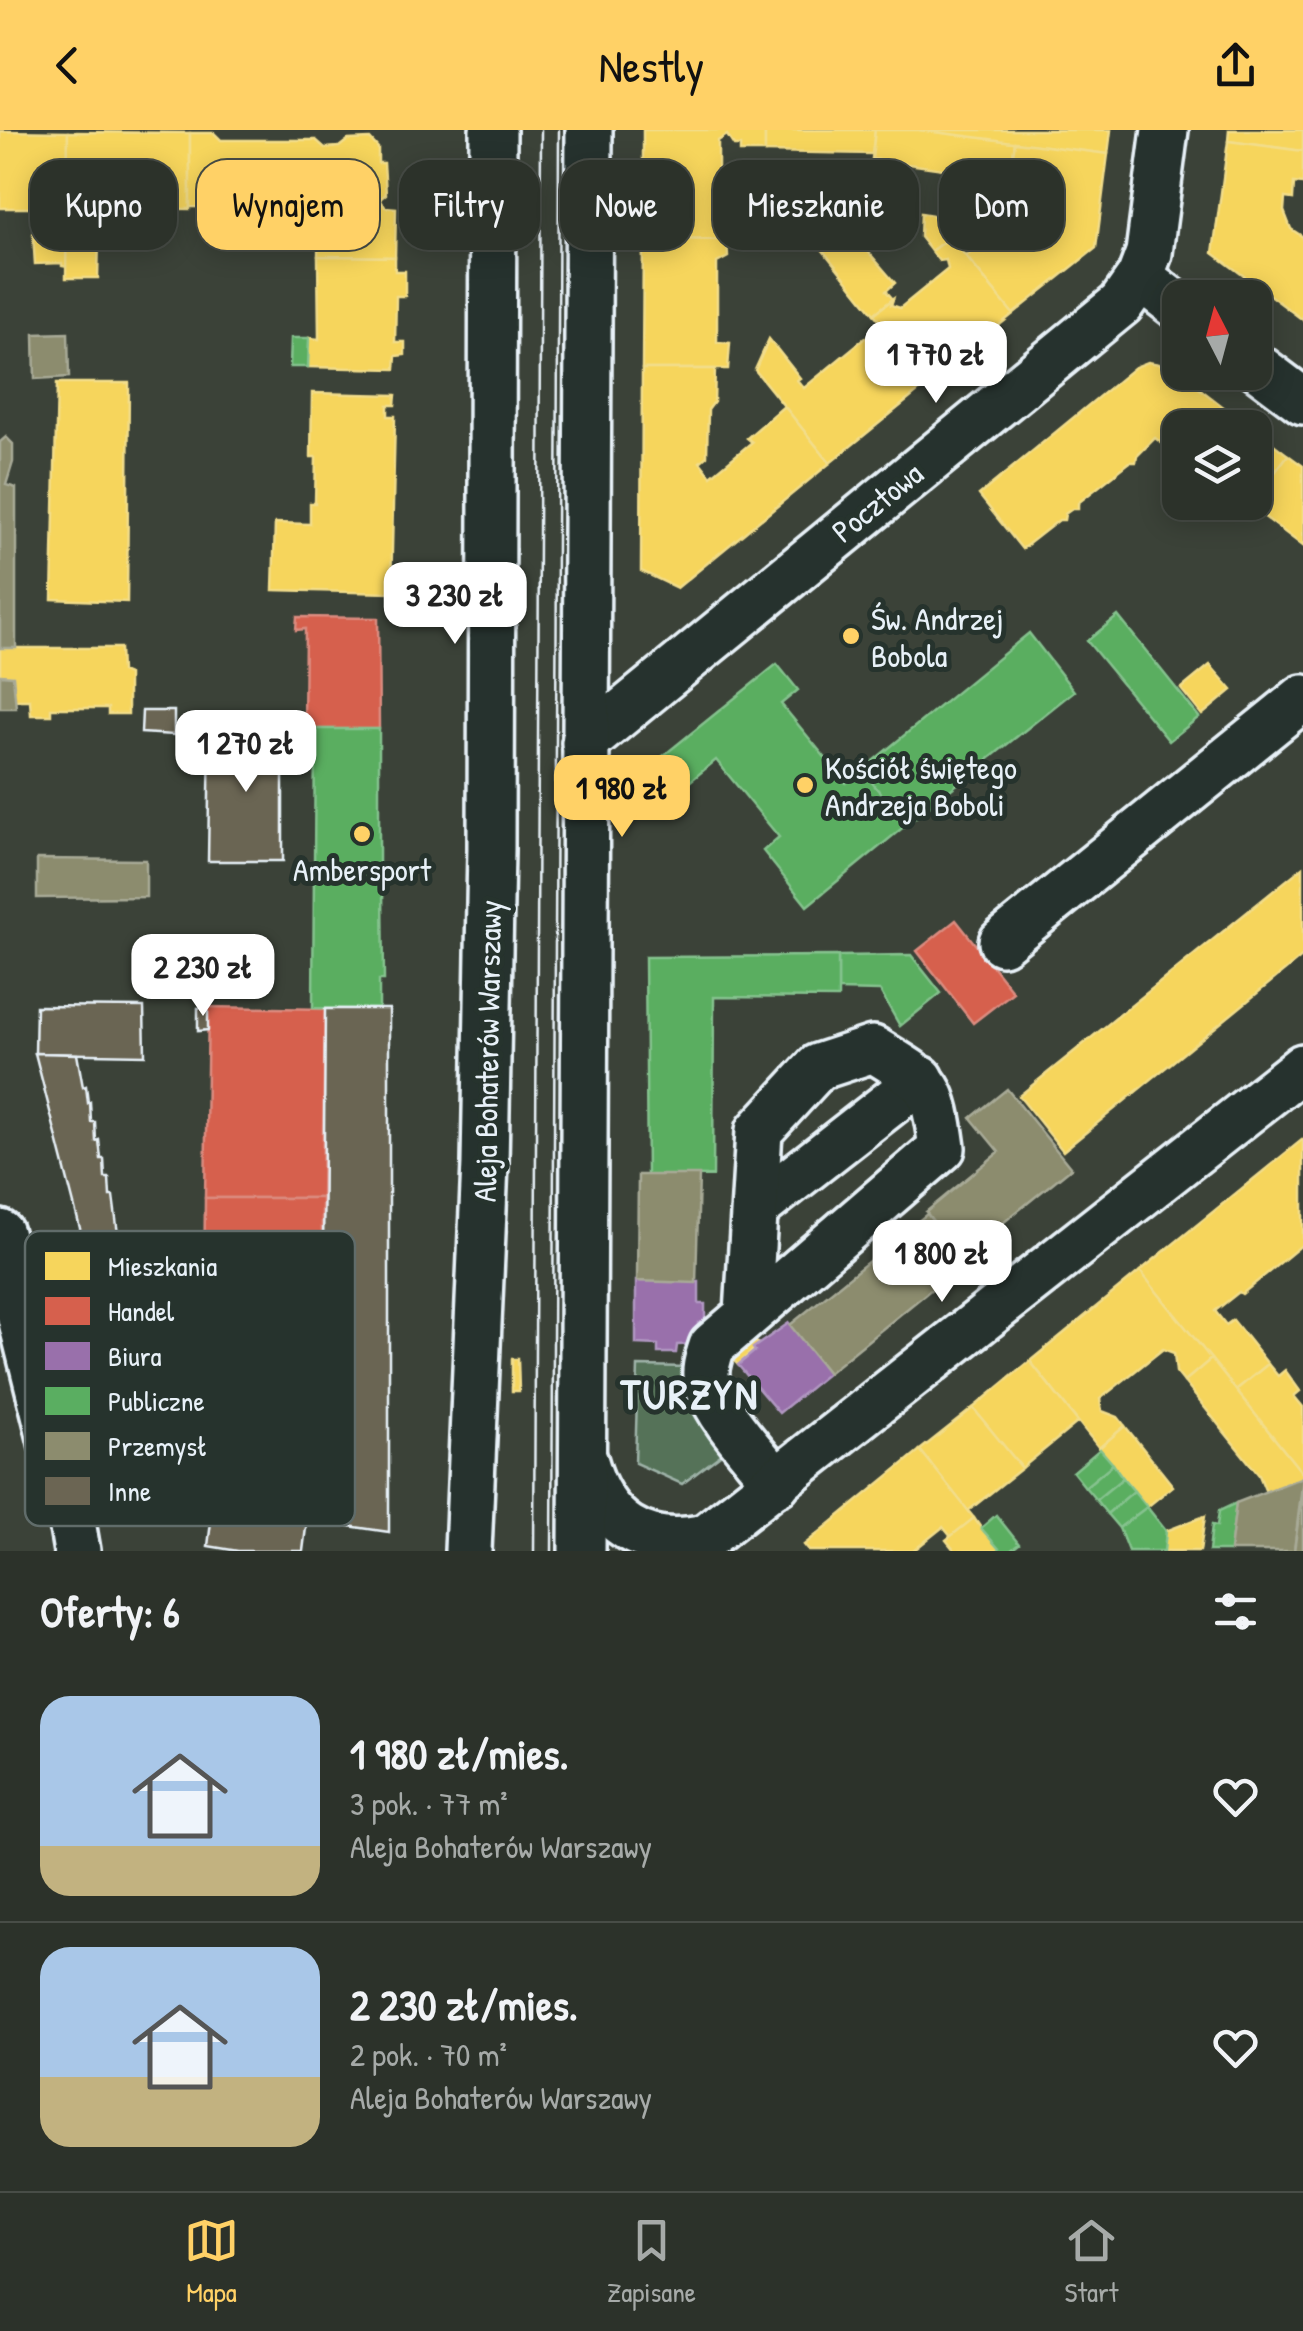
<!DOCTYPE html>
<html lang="pl">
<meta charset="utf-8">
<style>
:root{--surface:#2c322a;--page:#383e36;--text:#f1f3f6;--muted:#a6aaa8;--line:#484d47;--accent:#ffd166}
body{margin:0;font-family:"Patrick Hand",sans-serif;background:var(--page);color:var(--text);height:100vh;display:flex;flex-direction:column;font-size:38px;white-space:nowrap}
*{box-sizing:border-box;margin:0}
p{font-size:32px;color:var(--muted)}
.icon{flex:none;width:55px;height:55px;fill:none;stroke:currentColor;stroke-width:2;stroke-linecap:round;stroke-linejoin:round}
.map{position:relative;height:1421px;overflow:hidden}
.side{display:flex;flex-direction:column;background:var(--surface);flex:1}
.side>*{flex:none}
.guide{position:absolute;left:30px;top:30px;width:1245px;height:90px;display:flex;gap:20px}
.needle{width:65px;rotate:354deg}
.controls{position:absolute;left:1162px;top:150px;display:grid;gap:20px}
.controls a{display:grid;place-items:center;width:110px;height:110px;border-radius:20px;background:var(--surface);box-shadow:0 5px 25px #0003,0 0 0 2px var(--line);font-size:50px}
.price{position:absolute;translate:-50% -85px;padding:0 22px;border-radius:20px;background:#fff;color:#222;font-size:32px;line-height:65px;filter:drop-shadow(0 2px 5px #0008)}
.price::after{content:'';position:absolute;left:50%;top:60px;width:30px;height:22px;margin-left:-15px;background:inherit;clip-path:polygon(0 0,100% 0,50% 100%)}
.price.active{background:var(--accent);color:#111}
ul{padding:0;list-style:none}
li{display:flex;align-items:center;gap:30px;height:250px;padding:0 40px}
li+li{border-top:2px solid var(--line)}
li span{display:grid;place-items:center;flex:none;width:280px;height:200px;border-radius:30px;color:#555}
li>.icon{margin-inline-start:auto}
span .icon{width:120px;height:120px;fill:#fffc;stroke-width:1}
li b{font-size:42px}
h2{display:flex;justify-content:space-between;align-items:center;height:120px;padding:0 40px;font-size:42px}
.chip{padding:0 35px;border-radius:30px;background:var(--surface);box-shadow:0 5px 25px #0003,0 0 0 2px var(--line);font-size:35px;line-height:90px}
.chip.active{background:var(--accent);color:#111}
header{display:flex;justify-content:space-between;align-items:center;height:130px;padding:0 40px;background:var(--accent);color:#111;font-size:45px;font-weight:600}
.tab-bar{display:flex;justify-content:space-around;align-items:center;height:140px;border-top:2px solid var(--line);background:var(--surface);font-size:28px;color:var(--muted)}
.tab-bar a{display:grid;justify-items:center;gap:5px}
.tab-bar .active{color:var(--accent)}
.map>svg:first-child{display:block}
.green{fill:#557259;stroke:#9eb2a8;stroke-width:2.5}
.homes{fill:#f6d55c;stroke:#f2dd8b;stroke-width:2.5}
.shops{fill:#d6604d;stroke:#db8c80;stroke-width:2.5}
.offices{fill:#9970ab;stroke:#b197c2;stroke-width:2.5}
.public{fill:#5aae61;stroke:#85c28e;stroke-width:2.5}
.industry{fill:#8c8c6e;stroke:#a8aa97;stroke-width:2.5}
.building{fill:#6b6553;stroke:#e8f1f8;stroke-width:2.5}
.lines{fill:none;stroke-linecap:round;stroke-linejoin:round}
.minor-casing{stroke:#e8f1f8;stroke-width:52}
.minor{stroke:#26332d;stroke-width:45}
.tram{stroke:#e8f1f8;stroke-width:2.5}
.poi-dot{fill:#ffd166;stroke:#26332d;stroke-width:4}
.labels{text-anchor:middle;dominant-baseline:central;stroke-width:10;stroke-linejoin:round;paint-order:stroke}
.street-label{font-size:32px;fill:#e8f1f8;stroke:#26332d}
.poi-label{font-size:32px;fill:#e8f1f8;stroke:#26332d;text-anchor:start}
.district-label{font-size:42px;font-weight:bold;letter-spacing:2.5px;fill:#e8f1f8;stroke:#26332d}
.key{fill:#26332d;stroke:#606c6a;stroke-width:2.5}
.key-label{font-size:28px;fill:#e8f1f8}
</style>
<header><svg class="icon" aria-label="back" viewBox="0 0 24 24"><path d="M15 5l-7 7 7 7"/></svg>Nestly<svg class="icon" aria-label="share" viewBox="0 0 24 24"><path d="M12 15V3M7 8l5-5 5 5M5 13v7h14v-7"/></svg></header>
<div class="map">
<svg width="1303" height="1421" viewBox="0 0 1303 1421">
<rect width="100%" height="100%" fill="#3b4238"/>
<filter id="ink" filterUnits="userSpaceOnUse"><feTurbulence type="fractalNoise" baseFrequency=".01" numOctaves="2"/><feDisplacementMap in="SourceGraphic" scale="20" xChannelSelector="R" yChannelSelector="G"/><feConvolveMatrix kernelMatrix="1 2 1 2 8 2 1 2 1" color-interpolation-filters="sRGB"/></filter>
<g filter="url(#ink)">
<polygon class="green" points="638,1236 691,1237 731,1317 682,1354 635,1333"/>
<g class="homes">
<polygon points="643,0 765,0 765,22 740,22 740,16 734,16 727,5 718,11 718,84 727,89 727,110 643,109"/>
<polygon points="765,0 875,0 872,24 765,22"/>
<polygon points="875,0 919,0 1015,12 1011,39 1014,49 872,29"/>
<polygon points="919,0 1111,0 1108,24"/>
<polygon points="1229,0 1303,0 1303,21 1228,11"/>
<polygon points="0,1 68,2 68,137 62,136 62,133 35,134 33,104 39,78 0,78"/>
<polygon points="68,2 190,3 190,79 95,78 99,109 98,148 66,148"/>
<polygon points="190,3 214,3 221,10 316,10 325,18 339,17 348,10 370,9 378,18 378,33 384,33 386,64 380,69 385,77 396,78 395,127 318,126 319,78 190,77"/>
<polygon points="1228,11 1303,21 1303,54 1294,53 1293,69 1285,68 1284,81 1291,99 1303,107 1303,190 1213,123"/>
<polygon points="1015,12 1108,24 1096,118 1013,184 966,126 1032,77 1031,61 1027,61 1029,41 1011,39"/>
<polygon points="816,70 871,70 870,77 830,110 727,110 727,89 734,78 748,79 749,75 816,75"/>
<polygon points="921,83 932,85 950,107 931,121 920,107"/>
<polygon points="847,97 895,153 886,161 893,169 874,184 821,118"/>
<polygon points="950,107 1013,184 930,252 874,184 893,169 891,175 900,178 948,139 946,130 939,131 931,121"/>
<polygon points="643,109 727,110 728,127 717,133 717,212 730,213 728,239 642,239"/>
<polygon points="318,126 395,127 395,141 405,141 405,166 396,166 395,212 405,212 405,225 396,226 395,239 308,237 309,208 319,209"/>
<polygon points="883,193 930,252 830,333 755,240 769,209 800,248 797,250 804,258"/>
<polygon points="1148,232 1170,236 1251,298 1180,298 1180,333 1169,324 1172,321 1155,308 1137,326 1136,332 1130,332 1078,373 1078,379 1072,379 1065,384 1064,390 1059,390 1022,419 979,365 1135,237"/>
<polygon points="642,239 715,239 714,272 708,280 707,326 700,332 711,346 752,312 747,308 784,276 830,333 677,458 641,441"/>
<polygon points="57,253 129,253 127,472 52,469"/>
<polygon points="312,263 396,265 395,275 388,275 388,286 395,286 391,463 273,460 275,393 310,394 310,373 315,373 316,327 311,327"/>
<polygon points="1255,300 1288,325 1255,369"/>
<polygon points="1288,325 1303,336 1303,416 1250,376"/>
<polygon points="0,518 120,518 121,542 128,545 128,584 108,584 108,578 51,578 51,585 31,585 30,570 13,570 13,546 0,545"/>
<polygon points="1210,535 1232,560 1202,585 1181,559"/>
<polygon points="1303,737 1303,826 1063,1021 1019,966"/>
<polygon points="1303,1009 1303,1114 1242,1164 1239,1162 1215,1181 1226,1195 1233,1190 1268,1234 1236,1260 1140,1141"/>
<polygon points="1140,1141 1211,1229 1184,1252 1176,1242 1174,1223 1163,1219 1100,1269 1102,1281 1118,1287 1125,1296 1099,1318 1030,1231"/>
<polygon points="748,1207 759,1214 738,1235 728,1224"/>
<polygon points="512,1229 518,1229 519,1261 512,1261"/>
<polygon points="1211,1229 1303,1344 1303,1347 1266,1362 1259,1345 1184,1252"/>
<polygon points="1030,1231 1078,1292 1022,1338 973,1278"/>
<polygon points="1268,1234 1278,1246 1285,1240 1300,1261 1294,1266 1303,1277 1303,1344 1236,1260"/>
<polygon points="973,1278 1022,1338 968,1381 920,1320"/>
<polygon points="1125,1296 1173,1356 1147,1377 1099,1318"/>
<polygon points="920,1320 974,1388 952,1408 943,1397 913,1421 809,1421 804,1415"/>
<polygon points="1205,1386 1200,1421 1164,1421 1166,1401"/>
<polygon points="974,1388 981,1398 1001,1421 955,1421 946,1410"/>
</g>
<g class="shops">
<polygon points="297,487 378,488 379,599 304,599 305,499 296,500"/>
<polygon points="956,790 1013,862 973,893 917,821"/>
<polygon points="208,877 325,879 322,1068 205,1068"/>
<polygon points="205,1068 322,1068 321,1262 203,1264"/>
</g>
<g class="offices">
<polygon points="636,1151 699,1152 699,1174 705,1174 705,1194 698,1193 697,1214 677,1215 676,1223 658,1223 658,1215 636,1214"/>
<polygon points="789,1193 828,1243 779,1283 738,1235 755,1221 753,1218"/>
</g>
<g class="public">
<polygon points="291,208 309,208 308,237 290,237"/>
<polygon points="1118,486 1199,587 1169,611 1087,511"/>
<polygon points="1029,503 1074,561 906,695 862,640"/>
<polygon points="777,534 798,560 781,574 846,653 862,640 906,695 807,776 763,721 779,707 716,630 682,658 678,653 673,657 658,638 662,636 658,630"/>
<polygon points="315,599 379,599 379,759 383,759 384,850 379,850 379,879 313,878"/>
<polygon points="911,825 941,863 900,896 880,861 838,860 838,826"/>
<polygon points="838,826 838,868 714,867 713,1046 647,1045 645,827"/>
<polygon points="1100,1319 1113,1334 1085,1357 1073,1342"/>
<polygon points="1113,1334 1123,1348 1096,1370 1085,1357"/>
<polygon points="1123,1348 1134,1361 1107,1384 1096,1370"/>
<polygon points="1134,1361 1147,1377 1119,1398 1107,1384"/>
<polygon points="1236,1373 1230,1421 1209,1421 1212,1395 1217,1396 1219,1381"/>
<polygon points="1147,1377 1166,1401 1164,1421 1128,1421 1119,1398"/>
<polygon points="996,1385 1019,1414 1010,1421 1001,1421 981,1398"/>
</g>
<g class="industry">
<polygon points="872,61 897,62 896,80 872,77"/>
<polygon points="868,79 887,100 878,108 859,86"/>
<polygon points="68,203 69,247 35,249 34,204"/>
<polygon points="6,307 13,314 13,332 6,355 16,358 16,518 0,518 0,312"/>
<polygon points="0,545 13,546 16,578 0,578"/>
<polygon points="37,729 146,730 146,767 37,768"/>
<polygon points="1007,959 1071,1038 961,1127 926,1082 999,1022 971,988"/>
<polygon points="638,1045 699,1045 696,1153 637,1151"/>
<polygon points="927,1084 965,1132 828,1243 790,1195"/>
<polygon points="1303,1347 1294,1421 1230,1421 1236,1373"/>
<polygon points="1303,1357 1303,1421 1294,1421"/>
</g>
<g class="building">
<polygon points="142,581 174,581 174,605 141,603"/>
<polygon points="210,598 283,600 283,731 208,731"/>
<polygon points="36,876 144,877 145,925 35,923"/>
<polygon points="208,877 208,900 198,901 198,878"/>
<polygon points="325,879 389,879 389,1402 321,1392"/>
<polygon points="35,923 77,924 83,957 86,956 88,973 90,972 91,992 95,992 96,1011 99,1010 101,1029 104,1029 105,1048 109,1048 110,1066 113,1066 118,1104 82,1106"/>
<polygon points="213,1376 307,1390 303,1421 238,1421 208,1416"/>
</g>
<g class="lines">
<g class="minor-casing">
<g id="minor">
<polyline points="1140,147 1180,178"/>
<polyline points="1255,235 1303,271"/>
<polyline points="585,613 1121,174 1140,147 1149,123 1165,0"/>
<polyline points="1002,812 1303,568"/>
<polyline points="755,1079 921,949"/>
<polyline points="0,1103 72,1392 77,1421"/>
<path d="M748,1184L759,1001L818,937L873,919C929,954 933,950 942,1018L712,1216C708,1228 703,1243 708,1255C721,1291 754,1323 777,1353"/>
<path d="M585,1332C602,1393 643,1421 706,1407L1303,937"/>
<polyline points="468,1421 485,1034 491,719 493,0"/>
<polyline points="582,1421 589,0"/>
</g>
</g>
<use href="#minor" class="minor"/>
<g class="tram">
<polyline points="534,1421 541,0"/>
<polyline points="552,1421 559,0"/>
</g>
</g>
</g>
<g class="poi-dot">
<circle cx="851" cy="506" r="10"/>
<circle cx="805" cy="655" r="10"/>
<circle cx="362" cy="704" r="10"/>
</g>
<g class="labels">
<g class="street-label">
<text transform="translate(877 372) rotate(-39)">Pocztowa</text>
<text transform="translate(487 921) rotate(-89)">Aleja Bohaterów Warszawy</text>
</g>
<g class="poi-label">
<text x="871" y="488">Św. Andrzej<tspan x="871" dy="37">Bobola</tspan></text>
<text x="825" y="637">Kościół świętego<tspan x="825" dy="37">Andrzeja Boboli</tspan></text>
<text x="362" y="739" text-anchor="middle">Ambersport</text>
</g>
<g class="district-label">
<text x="690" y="1263">TURZYN</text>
</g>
</g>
<rect x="25" y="1101" width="330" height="295" rx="15" class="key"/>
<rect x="45" y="1122" width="45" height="28" fill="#f6d55c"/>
<rect x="45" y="1167" width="45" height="28" fill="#d6604d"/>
<rect x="45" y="1212" width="45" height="28" fill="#9970ab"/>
<rect x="45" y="1257" width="45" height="28" fill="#5aae61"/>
<rect x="45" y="1302" width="45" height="28" fill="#8c8c6e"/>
<rect x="45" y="1347" width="45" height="28" fill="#6b6553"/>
<g class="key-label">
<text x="108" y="1146">Mieszkania</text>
<text x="108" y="1191">Handel</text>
<text x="108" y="1236">Biura</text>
<text x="108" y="1281">Publiczne</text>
<text x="108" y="1326">Przemysł</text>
<text x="108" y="1371">Inne</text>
</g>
</svg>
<div class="controls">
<a><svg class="needle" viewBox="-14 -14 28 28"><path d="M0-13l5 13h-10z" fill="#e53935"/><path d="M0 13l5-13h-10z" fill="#a6aaa8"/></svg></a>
<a><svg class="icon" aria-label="layers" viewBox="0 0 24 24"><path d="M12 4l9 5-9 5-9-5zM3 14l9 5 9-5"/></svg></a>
</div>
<b class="price" style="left:936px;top:276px">1 770 zł</b>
<b class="price" style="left:455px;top:517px">3 230 zł</b>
<b class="price" style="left:246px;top:665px">1 270 zł</b>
<b class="price active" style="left:622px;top:710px">1 980 zł</b>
<b class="price" style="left:203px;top:889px">2 230 zł</b>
<b class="price" style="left:942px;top:1175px">1 800 zł</b>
<div class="guide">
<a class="chip">Kupno</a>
<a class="chip active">Wynajem</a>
<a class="chip">Filtry</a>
<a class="chip">Nowe</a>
<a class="chip">Mieszkanie</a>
<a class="chip">Dom</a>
</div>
</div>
<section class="side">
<h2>Oferty: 6<svg class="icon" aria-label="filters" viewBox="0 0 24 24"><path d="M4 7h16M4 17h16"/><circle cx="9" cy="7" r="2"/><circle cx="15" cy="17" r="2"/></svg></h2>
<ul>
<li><span style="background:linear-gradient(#a9c7e8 75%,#c2b280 0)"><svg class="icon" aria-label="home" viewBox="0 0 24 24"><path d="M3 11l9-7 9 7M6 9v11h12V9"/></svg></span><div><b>1 980 zł/mies.</b><p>3 pok. · 77 m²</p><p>Aleja Bohaterów Warszawy</p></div><svg class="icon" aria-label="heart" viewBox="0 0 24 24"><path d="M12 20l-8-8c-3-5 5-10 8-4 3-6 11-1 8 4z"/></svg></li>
<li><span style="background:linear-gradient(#a9c7e8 65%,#c2b280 0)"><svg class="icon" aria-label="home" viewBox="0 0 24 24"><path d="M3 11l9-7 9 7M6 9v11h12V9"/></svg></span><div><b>2 230 zł/mies.</b><p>2 pok. · 70 m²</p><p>Aleja Bohaterów Warszawy</p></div><svg class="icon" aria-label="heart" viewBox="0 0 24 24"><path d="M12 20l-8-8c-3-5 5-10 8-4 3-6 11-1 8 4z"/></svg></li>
</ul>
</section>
<nav class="tab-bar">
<a class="active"><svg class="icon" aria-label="map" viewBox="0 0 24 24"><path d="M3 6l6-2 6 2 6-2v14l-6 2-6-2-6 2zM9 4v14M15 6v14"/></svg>Mapa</a>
<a><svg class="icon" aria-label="saved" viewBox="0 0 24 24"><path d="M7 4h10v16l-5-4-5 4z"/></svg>Zapisane</a>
<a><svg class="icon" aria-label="home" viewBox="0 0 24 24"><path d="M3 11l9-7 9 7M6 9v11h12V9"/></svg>Start</a>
</nav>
